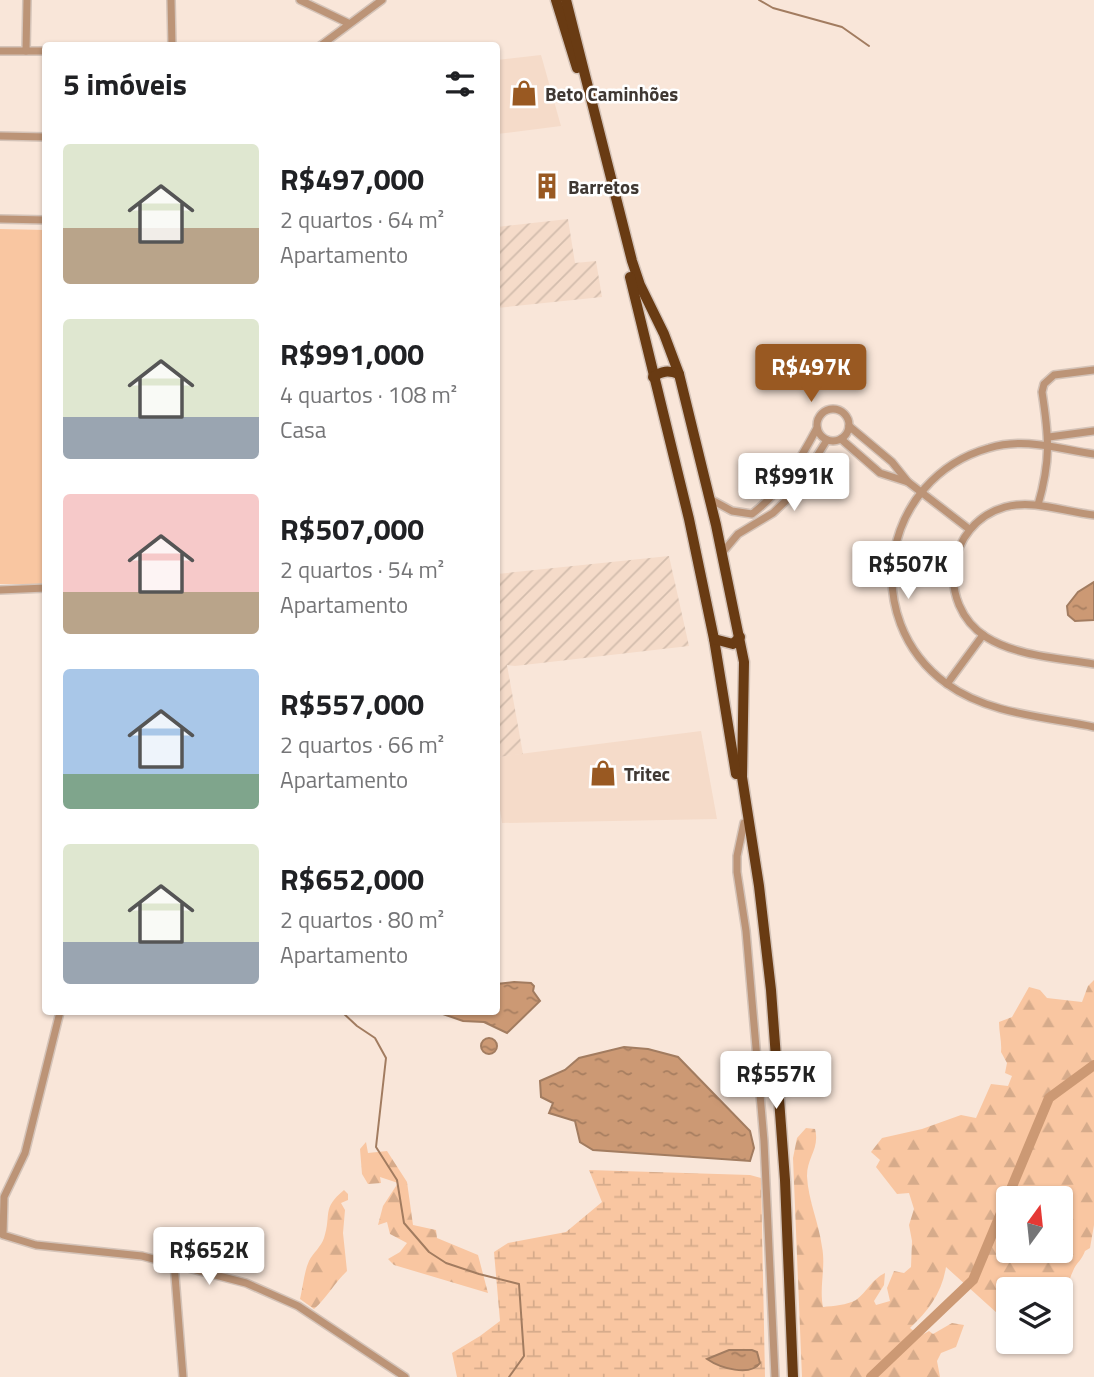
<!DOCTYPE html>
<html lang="pt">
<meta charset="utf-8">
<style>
:root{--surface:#fff;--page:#f2f2f2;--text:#202124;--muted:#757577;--accent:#995922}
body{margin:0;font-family:"Titillium Web",sans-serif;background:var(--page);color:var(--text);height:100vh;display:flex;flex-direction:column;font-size:26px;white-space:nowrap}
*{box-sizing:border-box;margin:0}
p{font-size:23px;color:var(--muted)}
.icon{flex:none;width:38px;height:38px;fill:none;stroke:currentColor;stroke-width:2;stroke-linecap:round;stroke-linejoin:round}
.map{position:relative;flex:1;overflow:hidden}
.details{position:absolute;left:42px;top:42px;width:458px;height:973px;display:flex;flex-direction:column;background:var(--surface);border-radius:7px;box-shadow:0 2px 5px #0004}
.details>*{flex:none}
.needle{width:46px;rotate:15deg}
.fabs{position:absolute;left:996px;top:1186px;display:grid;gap:14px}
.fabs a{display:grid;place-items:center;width:77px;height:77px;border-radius:7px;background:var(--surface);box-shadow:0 2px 5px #0004;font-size:35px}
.price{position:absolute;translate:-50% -60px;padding:0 16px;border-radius:7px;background:#fff;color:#222;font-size:23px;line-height:46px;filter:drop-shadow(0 2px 4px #0008)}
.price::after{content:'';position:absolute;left:50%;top:42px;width:21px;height:16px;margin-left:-10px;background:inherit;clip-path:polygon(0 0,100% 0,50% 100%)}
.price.on{background:var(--accent);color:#fff}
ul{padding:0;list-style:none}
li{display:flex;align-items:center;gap:21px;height:175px;padding:0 21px}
li span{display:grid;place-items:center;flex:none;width:196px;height:140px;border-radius:7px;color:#555}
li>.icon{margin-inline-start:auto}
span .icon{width:84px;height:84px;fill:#fffc;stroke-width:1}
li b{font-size:30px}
h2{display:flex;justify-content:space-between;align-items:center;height:84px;padding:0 21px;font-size:30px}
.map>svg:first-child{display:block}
.built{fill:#f5dbc9}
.industrial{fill:url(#industrial-furrows)}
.forest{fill:url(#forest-firs);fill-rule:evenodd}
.wetland{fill:url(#wetland-marsh)}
.green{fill:#f9c6a1}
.water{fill:url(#water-ripples);stroke:#a27c60;stroke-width:2}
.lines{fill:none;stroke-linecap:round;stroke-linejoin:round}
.stream{stroke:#a27c60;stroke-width:2}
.river{stroke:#cc9974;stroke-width:10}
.minor-casing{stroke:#d4c3b8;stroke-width:10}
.highway-casing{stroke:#d4c3b8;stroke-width:13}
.minor{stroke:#bc9477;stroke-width:7}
.highway{stroke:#693b13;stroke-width:10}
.labels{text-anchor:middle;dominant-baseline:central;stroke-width:5;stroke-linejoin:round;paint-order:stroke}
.poi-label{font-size:19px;font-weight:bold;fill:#3f3833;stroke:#fff;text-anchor:start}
</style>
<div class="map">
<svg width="1094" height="1377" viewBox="0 0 1094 1377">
<defs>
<pattern id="industrial-furrows" width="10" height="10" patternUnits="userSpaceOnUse" patternTransform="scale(1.75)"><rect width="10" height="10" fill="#f5dbc9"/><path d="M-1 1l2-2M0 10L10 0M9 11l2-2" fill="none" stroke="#d3bdad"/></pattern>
<pattern id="forest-firs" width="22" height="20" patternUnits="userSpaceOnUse" patternTransform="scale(1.75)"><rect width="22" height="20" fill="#f9c6a1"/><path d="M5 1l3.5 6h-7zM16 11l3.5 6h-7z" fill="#d6ab8b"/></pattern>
<pattern id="wetland-marsh" width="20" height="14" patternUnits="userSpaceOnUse" patternTransform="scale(1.75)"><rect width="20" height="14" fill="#f9c6a1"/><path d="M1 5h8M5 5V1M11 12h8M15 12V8" fill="none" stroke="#d6ab8b"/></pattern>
<pattern id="water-ripples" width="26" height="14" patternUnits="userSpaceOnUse" patternTransform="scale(1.75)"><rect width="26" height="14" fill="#cc9974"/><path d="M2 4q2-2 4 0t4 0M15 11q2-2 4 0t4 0" fill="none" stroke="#a77e60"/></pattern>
</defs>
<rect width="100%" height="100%" fill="#f9e6d9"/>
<g class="built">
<polygon points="541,55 561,126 497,134 497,60"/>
<polygon points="701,731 717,819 502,823 497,788 497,757"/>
</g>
<g class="industrial">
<polygon points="568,219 575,263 596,261 602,297 497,308 497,227"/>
<polygon points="669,556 689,646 515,666 507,665 523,754 497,757 497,574"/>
</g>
<g class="forest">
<path d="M1094,980V1225L1090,1248L1085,1251C1082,1260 1076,1263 1073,1271C1068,1281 1068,1292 1061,1300L1060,1290H1008V1323L946,1267C942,1293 928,1311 910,1328L920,1336L929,1331L933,1334L952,1323L964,1325L956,1347L941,1353L937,1361L940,1377H802L793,1158L797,1138L806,1128L815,1129C820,1149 807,1157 807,1176C808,1200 819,1223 822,1247C826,1267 819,1287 823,1307C833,1306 847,1305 856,1300C867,1292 872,1279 885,1273L884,1285L874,1301L876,1305L890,1301L887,1288L894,1271L904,1273L911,1267L912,1241L909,1225L914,1209L909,1193L897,1194L876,1167L880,1160L871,1152L882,1138L922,1129L961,1115L976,1118L991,1084L1008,1086L1012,1076L1005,1073L1007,1063L1001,1052C1002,1042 999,1033 999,1022L1012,1017L1029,987L1040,990L1047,998L1082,1002L1088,986ZM1008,1199H1060V1251H1008Z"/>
<polygon points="366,1142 368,1153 387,1151 407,1182 413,1225 436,1230 437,1238 478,1255 488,1293 394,1265 388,1259 400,1252 407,1243 390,1234 387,1222 378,1225 383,1206 398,1183 380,1177 381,1183 368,1184 362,1174 360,1149"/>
<path d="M344,1190L348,1194V1200L341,1203L345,1210L343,1233L347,1271C334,1283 327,1298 314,1309L300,1299C303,1287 304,1272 309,1261C313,1253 321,1247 324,1238C332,1214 321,1209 344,1190Z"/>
</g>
<polygon class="wetland" points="589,1170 750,1175 761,1178 765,1377 457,1377 452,1353 480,1336 500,1321 494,1252 508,1243 566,1232 602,1202"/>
<polygon class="green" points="0,229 45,230 45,584 0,584"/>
<g class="water">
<polygon points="1094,582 1094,620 1075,621 1068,615 1067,606 1078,592"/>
<polygon points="514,982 531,983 534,986 533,991 540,1001 507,1033 484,1022 463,1021 437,1012 497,1012 497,984"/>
<circle cx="489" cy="1046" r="8"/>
<polygon points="624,1047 648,1049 678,1057 750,1131 754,1148 750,1161 593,1150 580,1142 575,1121 549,1113 553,1103 541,1097 540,1081 565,1070 579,1058"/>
<path d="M729,1350H752L757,1352L760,1363C750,1377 720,1368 707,1359Z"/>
</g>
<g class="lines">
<g class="stream">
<polyline points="759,0 773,8 842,27 869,46"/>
<polyline points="342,1012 357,1026 375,1038 386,1058 376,1147 397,1180 404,1223 429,1252 446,1263 479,1274 519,1284 524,1356 509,1377"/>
</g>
<polyline class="river" points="871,1377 973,1280 1049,1098 1094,1065"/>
<g class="minor-casing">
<g id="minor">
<polyline points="171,0 172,46"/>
<polyline points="300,0 348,23"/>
<polyline points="320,46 382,0"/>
<polyline points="0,51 46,51"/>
<polyline points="26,51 27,0"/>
<polyline points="0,136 46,137"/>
<polyline points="0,219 46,220"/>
<circle cx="833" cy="425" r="16"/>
<polyline points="849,426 892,462 908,482 969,529"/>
<polyline points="1049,437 1094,431"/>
<polyline points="841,439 880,473 908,482"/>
<path d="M1094,454C1058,449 1025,437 989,448C882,478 857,619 947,684C988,714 1046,717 1094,727"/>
<path d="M710,499L732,511L752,514C781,492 800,460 817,428"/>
<path d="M1038,505C1051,460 1049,437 1042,392L1044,384L1054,375L1094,370"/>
<path d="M1094,515C1065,512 1033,499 1005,507C946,524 935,604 986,637C1016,656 1059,658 1094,664"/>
<polyline points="722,553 738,534 773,513 793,494 827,440"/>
<polyline points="0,590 46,588"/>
<polyline points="947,684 983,635"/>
<polyline points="744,823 737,856 737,872 746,931 764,1141 775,1377"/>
<polyline points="60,1012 25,1153 4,1197 3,1235 36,1245 142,1256 246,1283 298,1306 405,1377"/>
<polyline points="174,1263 183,1377"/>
</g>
</g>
<g class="highway-casing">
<g id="highway">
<polyline points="556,0 577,68"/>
<polyline points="566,0 632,261 640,285 664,334 679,374 716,525 744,662 742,777 759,886 771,990 785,1180 793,1377"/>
<polyline points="630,277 689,519 714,639 736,774"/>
<path d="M653,377C662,371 668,370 679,374"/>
<polyline points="714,639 733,644 740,637"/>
</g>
</g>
<use href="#minor" class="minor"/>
<use href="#highway" class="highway"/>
</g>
<defs>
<g id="shop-bare" transform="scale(2.1)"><path d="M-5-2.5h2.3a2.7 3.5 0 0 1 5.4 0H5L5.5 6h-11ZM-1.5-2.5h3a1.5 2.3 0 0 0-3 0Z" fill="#995922" stroke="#fff" stroke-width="2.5" paint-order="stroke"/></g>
<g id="building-bare" transform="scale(2.1)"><path d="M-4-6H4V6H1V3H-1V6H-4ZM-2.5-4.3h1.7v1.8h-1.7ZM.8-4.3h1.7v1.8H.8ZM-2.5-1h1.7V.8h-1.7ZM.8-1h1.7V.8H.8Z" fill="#995922" stroke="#fff" stroke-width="2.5" paint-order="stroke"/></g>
</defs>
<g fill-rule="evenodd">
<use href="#shop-bare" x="524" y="93"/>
<use href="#building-bare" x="547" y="186"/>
<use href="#shop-bare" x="603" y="773"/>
</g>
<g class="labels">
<g class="poi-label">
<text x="545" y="93">Beto Caminhões</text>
<text x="568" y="186">Barretos</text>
<text x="624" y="773">Tritec</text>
</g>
</g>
</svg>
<div class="fabs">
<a><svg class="needle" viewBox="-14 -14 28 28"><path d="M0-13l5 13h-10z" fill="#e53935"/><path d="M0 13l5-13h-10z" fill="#757577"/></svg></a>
<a><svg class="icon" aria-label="layers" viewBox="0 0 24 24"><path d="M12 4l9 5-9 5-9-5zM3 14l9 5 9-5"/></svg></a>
</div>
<b class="price on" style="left:811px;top:404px">R$497K</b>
<b class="price" style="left:794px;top:513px">R$991K</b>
<b class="price" style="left:908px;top:601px">R$507K</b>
<b class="price" style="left:776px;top:1111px">R$557K</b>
<b class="price" style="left:209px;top:1287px">R$652K</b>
<section class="details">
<h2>5 imóveis<svg class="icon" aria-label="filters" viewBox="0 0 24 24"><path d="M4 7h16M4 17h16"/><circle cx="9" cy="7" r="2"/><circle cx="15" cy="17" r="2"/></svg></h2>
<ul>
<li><span style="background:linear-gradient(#dfe7d0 60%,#b9a48a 0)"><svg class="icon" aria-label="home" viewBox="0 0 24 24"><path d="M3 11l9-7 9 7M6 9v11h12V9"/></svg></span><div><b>R$497,000</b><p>2 quartos · 64 m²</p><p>Apartamento</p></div></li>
<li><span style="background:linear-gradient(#dfe7d0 70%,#9aa5b1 0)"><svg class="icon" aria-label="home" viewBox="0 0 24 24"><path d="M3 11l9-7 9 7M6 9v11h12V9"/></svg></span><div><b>R$991,000</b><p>4 quartos · 108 m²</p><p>Casa</p></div></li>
<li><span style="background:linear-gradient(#f6c9c9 70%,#b9a48a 0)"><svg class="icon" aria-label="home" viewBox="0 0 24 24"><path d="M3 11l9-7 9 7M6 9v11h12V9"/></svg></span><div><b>R$507,000</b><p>2 quartos · 54 m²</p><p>Apartamento</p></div></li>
<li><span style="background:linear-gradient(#a9c7e8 75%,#7fa58c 0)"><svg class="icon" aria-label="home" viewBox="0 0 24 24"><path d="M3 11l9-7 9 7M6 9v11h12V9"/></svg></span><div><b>R$557,000</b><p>2 quartos · 66 m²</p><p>Apartamento</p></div></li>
<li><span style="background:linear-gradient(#dfe7d0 70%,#9aa5b1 0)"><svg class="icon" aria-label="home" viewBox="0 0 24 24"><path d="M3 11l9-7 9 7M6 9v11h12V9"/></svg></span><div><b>R$652,000</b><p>2 quartos · 80 m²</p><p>Apartamento</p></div></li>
</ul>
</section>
</div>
